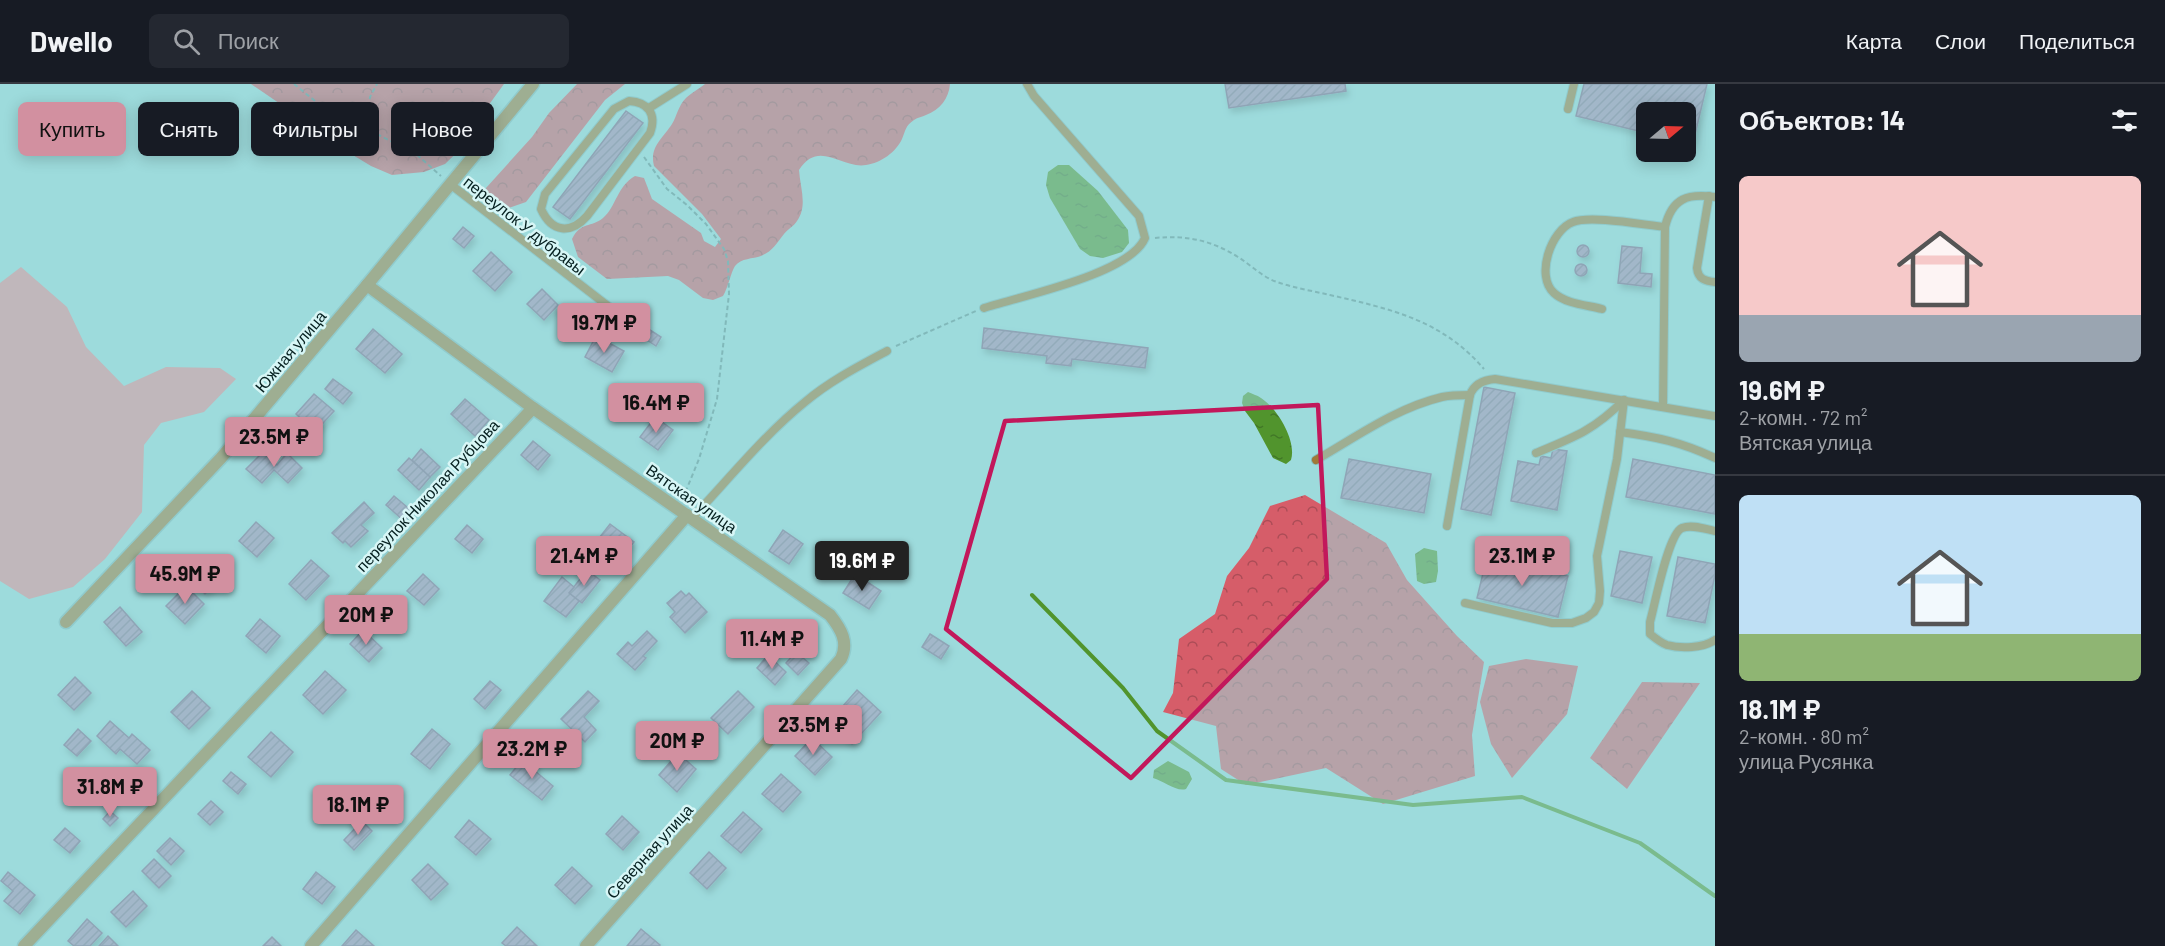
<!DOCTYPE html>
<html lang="ru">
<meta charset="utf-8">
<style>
:root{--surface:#171b24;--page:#242831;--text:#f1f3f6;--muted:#9ea1a6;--line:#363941;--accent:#d290a0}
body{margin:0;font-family:Barlow,sans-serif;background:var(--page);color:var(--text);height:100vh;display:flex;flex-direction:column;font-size:22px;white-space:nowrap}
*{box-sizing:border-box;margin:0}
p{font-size:20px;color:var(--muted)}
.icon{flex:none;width:33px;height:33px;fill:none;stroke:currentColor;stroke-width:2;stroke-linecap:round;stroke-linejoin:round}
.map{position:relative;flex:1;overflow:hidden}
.sheet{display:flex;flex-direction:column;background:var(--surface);width:450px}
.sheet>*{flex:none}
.guide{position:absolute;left:18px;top:18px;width:570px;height:54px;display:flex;gap:12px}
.needle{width:39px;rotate:71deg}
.buttons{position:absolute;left:1636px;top:18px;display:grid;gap:12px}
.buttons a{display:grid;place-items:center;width:60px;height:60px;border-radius:9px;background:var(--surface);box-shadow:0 3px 15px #0003;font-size:30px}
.price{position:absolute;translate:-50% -51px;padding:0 14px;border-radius:6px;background:var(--accent);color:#111;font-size:20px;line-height:39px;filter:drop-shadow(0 2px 3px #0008)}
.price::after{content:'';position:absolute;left:50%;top:36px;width:18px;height:14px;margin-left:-9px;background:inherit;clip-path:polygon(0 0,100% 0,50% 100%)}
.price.on{background:#222;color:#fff}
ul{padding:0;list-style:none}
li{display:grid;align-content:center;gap:12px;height:318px;padding:0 24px}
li+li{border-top:2px solid var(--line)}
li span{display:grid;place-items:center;height:186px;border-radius:9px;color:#555}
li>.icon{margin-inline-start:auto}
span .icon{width:108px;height:108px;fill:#fffc;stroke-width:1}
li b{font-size:26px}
h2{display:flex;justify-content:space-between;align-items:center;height:72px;padding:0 24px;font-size:26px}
.pill{padding:0 21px;border-radius:9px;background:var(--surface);box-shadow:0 3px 15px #0003;font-size:21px;line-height:54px}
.pill.on{background:var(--accent);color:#111}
header{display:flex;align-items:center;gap:36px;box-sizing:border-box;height:84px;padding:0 30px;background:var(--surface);border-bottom:2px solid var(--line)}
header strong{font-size:28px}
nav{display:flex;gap:33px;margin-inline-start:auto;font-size:21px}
.search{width:420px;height:54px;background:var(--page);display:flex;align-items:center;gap:15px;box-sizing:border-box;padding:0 21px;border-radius:9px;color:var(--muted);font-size:22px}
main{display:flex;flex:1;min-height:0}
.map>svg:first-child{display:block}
.green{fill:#ea8d92}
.forest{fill:url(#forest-crowns)}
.water{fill:url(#water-ripples)}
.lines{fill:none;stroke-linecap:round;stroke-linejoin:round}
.stream{stroke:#51942d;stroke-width:4}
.building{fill:url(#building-hatch);stroke:#7e6488;stroke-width:1.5;filter:url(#shadow)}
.lane-casing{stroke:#82b9ba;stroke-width:10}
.street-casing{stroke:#82b9ba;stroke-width:15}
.path{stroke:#619091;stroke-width:2;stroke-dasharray:4.5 3;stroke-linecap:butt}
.lane{stroke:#a07838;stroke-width:8}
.street{stroke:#a07838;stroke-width:12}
.marked{fill:none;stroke:#c2185b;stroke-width:4.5;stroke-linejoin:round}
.labels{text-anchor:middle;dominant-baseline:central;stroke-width:5;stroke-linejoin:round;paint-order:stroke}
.street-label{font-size:16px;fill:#062020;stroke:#d7f6f6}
</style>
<header>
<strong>Dwello</strong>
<div class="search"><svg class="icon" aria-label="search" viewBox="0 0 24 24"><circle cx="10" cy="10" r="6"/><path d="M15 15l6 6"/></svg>Поиск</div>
<nav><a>Карта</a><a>Слои</a><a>Поделиться</a></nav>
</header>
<main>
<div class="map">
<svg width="1715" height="862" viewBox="0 0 1715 862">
<defs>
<pattern id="forest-crowns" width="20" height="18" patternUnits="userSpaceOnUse" patternTransform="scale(1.5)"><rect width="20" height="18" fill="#d65d69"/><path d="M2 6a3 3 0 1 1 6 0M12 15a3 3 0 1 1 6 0" fill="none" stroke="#ac4c56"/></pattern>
<pattern id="water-ripples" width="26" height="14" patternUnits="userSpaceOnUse" patternTransform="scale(1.5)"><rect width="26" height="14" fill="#51942d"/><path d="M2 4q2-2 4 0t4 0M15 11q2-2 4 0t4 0" fill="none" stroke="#417826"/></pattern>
<pattern id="building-hatch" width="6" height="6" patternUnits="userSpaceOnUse" patternTransform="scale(1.5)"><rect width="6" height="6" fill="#a88cb2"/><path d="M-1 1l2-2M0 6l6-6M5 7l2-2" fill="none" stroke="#877290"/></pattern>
<filter id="shadow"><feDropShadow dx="2.5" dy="4.5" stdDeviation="3" flood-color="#0004"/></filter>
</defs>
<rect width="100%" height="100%" fill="#9ddbdc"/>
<polygon class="green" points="21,183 67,223 86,263 124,302 166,283 220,284 236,295 204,328 161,339 144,361 142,428 105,475 73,503 29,515 0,497 0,199"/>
<g class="forest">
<polygon points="251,0 504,0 480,33 472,54 445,80 424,88 392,91 371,82 315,48 292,28"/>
<polygon points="577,0 625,0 605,16 526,118 503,126 487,114 486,104 532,53 549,29"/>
<path d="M705,0H950C949,14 940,26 926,31C922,33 918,33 914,36C905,42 906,46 902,55C896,68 881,79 866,81C841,85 819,55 799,86C800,103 808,122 797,137C794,142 788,145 784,150C776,160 773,167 761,172C753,175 741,174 735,182C731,188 728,204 723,212L713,216L703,214L679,196L668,192L607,195L578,173L572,155C581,137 591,144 603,134C616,123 617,102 635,92L644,94L652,115L701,149L704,157L715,163L721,155L702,130L654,82C649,63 663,54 672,40C677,32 678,22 686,14C691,9 699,5 705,0Z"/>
<polygon points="1305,411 1386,459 1407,496 1457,552 1484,578 1472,651 1475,692 1383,720 1326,684 1246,701 1221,685 1216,642 1163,628 1173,609 1179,555 1215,530 1227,492 1249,464 1270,422"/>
<polygon points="1526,575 1578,582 1567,630 1512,694 1491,660 1480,618 1489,582"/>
<polygon points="1642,598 1700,599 1627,705 1590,674"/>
</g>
<g class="water">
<polygon points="1058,81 1069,81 1098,107 1128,146 1129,159 1122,168 1103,174 1090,172 1080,165 1050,114 1046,101 1048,88"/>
<path d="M1248,308C1252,310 1257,311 1261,314C1277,324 1297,357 1291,376L1286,380L1273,374L1254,339L1245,327L1242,319L1243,312Z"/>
<polygon points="1424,464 1437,467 1438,487 1436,498 1424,500 1417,497 1415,470"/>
<path d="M1168,677L1189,688L1192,695L1186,705C1176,708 1164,697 1153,694L1154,686Z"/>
</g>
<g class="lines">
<polyline class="stream" points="1032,511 1123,604 1157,647 1226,696 1413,721 1522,713 1640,759 1715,812"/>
</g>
<g class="building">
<polygon points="1225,0 1345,0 1346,7 1229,24"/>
<polygon points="1584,0 1707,0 1693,59 1686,58 1686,28 1647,28 1647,49 1576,32"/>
<polygon points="626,27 643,39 570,135 553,123"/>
<polygon points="463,143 474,152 464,164 453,155"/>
<circle cx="1583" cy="167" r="6"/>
<polygon points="1622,162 1642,164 1640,189 1652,190 1651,203 1618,199"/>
<polygon points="491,168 512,188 495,207 473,187"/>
<circle cx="1581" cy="186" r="6"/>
<polygon points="542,205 558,221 544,236 527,220"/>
<polygon points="984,244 1148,264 1145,284 1072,275 1071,282 1046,279 1047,272 982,264"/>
<polygon points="373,245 402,270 385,289 356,265"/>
<polygon points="650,246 661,253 656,262 644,254"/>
<polygon points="596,252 624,267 612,288 585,273"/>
<polygon points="333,295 352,309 343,320 325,305"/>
<polygon points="1484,303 1515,309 1491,431 1461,425"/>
<polygon points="314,310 334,327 315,348 296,330"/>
<polygon points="465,315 489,336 475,352 451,330"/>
<polygon points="655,333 673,346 658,366 640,353"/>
<polygon points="533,357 550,371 538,386 521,371"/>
<polygon points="421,365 440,383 430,393 412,376"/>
<polygon points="1553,365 1567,367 1557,426 1511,417 1518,377 1539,381 1541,372 1551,374"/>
<polygon points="263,368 277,381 287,369 302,384 288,399 274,386 262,399 246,385"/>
<polygon points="409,374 430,393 419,406 398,386"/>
<polygon points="1349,375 1431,390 1424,429 1341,414"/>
<polygon points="1633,375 1715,391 1715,430 1626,413"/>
<polygon points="394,412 413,428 404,437 386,421"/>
<polygon points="364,418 374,429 361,441 368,447 351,463 345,457 343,459 332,449"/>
<polygon points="256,438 274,454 257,473 239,457"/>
<polygon points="610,440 634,458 616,481 592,463"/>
<polygon points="467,441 483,455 472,469 455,455"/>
<polygon points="783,446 803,460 789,480 769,467"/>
<polygon points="1620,467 1652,473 1642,519 1611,512"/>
<polygon points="1487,473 1568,492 1558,533 1477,514"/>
<polygon points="1678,473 1715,480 1715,491 1705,539 1667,532"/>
<polygon points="200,475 220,495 205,510 185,490"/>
<polygon points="311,476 329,492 306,516 289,500"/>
<polygon points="587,486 600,496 582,519 569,509"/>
<polygon points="423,490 439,505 424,521 407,507"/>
<polygon points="855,490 881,507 869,525 843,509"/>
<polygon points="562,493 574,503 569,509 579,517 566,533 544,517"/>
<polygon points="186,502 204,520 185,540 166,522"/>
<polygon points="681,507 686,512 689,509 707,528 685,549 670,533 675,528 667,519"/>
<polygon points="120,523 142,548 126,562 104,538"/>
<polygon points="260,535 280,552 266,569 246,552"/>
<polygon points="363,546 382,564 369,578 350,560"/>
<polygon points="647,547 657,557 643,572 646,574 635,586 617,570 628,558 632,562"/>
<polygon points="930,550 949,562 941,575 922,563"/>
<polygon points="796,568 809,579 798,591 786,579"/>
<polygon points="768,571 786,588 775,601 757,584"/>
<polygon points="325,587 346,606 323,630 303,611"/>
<polygon points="75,593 91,609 74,626 58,611"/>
<polygon points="490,597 501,606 485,625 474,615"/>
<polygon points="857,606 881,628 852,660 828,639"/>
<polygon points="192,607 210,624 189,645 171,628"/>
<polygon points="588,607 599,617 584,633 596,646 585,658 561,635"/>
<polygon points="738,607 754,623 728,650 711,634"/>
<polygon points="110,637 129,654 132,650 150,666 137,680 120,665 116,670 97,652"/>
<polygon points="78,645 91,657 77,672 64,661"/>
<polygon points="432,645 450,660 430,685 411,670"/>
<polygon points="271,648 293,668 271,693 248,673"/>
<polygon points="812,654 832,673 815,691 795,672"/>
<polygon points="678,669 696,685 677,708 659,691"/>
<polygon points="522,676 553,702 542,716 510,691"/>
<polygon points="231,688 246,700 238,710 223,697"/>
<polygon points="781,690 801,708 783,728 762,710"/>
<polygon points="211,717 223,728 210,741 198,730"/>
<polygon points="110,727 118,734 110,742 103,735"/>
<polygon points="743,728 762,745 741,769 721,752"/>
<polygon points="622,732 639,748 623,766 606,750"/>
<polygon points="469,736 491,755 476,771 455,753"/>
<polygon points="362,737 372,747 354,766 344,756"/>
<polygon points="65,744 80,757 70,769 54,756"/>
<polygon points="170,754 184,767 171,781 157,767"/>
<polygon points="709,768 726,784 707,805 690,789"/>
<polygon points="154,775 171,792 159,804 142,787"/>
<polygon points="428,780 448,800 431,816 412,796"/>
<polygon points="572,783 592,802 575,820 555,801"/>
<polygon points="8,788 35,811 20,830 4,817 13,807 1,797"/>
<polygon points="316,788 335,803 322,820 303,805"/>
<polygon points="133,807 147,822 126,843 111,828"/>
<polygon points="87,835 102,849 90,862 74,862 68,857"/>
<polygon points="517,843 537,862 506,862 502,859"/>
<polygon points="641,845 660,861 659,862 627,862"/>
<polygon points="356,846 374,862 342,862"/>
<polygon points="108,852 118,862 99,862"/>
<polygon points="272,853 281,862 263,862"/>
</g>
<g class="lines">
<g class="lane-casing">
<g id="lane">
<path d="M629,17C648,18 657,30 650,49L587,132C571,150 552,149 541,125L545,110L614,25Z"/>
<polyline points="649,24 687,0"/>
<polyline points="1568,25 1574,0"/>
<polyline points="450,100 639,246"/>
<path d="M1709,112L1697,184C1698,195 1705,197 1715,198"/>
<path d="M984,224C1021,212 1130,190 1145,154L1139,132L1034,12L1027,0"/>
<path d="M1602,225C1587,221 1566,220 1554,209C1535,192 1551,146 1573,138C1591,131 1644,141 1665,143"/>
<path d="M1663,323L1665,143C1672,114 1688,109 1715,113"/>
<path d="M1620,348C1657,353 1681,358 1715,374"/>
<path d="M1536,369C1575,353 1594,346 1624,316"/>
<path d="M1316,376C1356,353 1396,324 1442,313C1451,311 1460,311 1470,311"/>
<path d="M692,434C728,396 764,351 805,318C830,297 859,282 887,267"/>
<path d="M1447,442L1470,311C1474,300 1483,296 1495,295L1715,332"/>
<path d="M1715,447C1705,445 1692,440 1682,444C1668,450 1655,520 1650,538V550C1655,554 1661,559 1667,561C1681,565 1703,564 1715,556"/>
<polyline points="1465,519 1552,539 1572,539 1586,534 1594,528 1599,519 1600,507 1597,472 1617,375 1624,316"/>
</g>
</g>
<g class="street-casing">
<g id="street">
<path d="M367,201L533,324L830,531C841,545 849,558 841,575L586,862"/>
<polyline points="66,538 221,374 367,201 533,0"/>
<polyline points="24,862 533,324"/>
<polyline points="311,862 687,431"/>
</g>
</g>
<g class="path">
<polyline points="294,0 320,21 416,70 441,92"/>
<polyline points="367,45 370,13 377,0"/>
<polyline points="644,73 667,105 687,121 706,140 724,165 728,177 729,210 717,315 699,375 683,414"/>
<path d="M1155,154C1186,151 1211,156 1238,173C1251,181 1262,193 1277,198C1294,204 1313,207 1330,211C1391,225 1442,236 1484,285"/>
<polyline points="896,262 976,227"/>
</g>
<use href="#lane" class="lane"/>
<use href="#street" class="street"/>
</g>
<path d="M0 0H1715V862H0ZM1318,321L1327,495L1131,694L946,545L1005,337Z" fill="#9ddbdc" fill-opacity=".55" fill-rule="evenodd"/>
<path class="marked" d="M1318,321L1327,495L1131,694L946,545L1005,337Z"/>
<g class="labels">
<g class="street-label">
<text transform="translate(525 141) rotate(38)">переулок У дубравы</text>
<text transform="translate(290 267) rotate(-50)">Южная улица</text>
<text transform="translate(427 411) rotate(-47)">переулок Николая Рубцова</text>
<text transform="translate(692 414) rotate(35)">Вятская улица</text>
<text transform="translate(649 767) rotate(-48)">Северная улица</text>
</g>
</g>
</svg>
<div class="buttons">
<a><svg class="needle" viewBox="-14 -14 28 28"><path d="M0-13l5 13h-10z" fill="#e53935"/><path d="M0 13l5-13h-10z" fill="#9ea1a6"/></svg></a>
</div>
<b class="price" style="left:604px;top:270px">19.7M ₽</b>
<b class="price" style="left:656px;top:350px">16.4M ₽</b>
<b class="price" style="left:274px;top:384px">23.5M ₽</b>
<b class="price" style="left:584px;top:503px">21.4M ₽</b>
<b class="price" style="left:1522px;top:503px">23.1M ₽</b>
<b class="price on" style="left:862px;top:508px">19.6M ₽</b>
<b class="price" style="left:185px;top:521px">45.9M ₽</b>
<b class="price" style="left:366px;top:562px">20M ₽</b>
<b class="price" style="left:772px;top:586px">11.4M ₽</b>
<b class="price" style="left:813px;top:672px">23.5M ₽</b>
<b class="price" style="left:677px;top:688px">20M ₽</b>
<b class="price" style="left:532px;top:696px">23.2M ₽</b>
<b class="price" style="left:110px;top:734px">31.8M ₽</b>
<b class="price" style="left:358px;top:752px">18.1M ₽</b>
<div class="guide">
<a class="pill on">Купить</a>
<a class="pill">Снять</a>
<a class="pill">Фильтры</a>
<a class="pill">Новое</a>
</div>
</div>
<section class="sheet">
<h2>Объектов: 14<svg class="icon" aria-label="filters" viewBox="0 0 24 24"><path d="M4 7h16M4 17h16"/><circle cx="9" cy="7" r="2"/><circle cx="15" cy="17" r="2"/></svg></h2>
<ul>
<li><span style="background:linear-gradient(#f6c9c9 75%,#9aa5b1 0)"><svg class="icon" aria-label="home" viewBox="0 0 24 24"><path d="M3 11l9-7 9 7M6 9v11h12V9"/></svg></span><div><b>19.6M ₽</b><p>2-комн. · 72 m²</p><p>Вятская улица</p></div></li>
<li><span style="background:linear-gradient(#bfe0f5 75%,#8fb573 0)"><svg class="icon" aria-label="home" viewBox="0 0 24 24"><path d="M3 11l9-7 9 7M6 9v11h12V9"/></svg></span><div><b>18.1M ₽</b><p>2-комн. · 80 m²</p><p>улица Русянка</p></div></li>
</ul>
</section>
</main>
